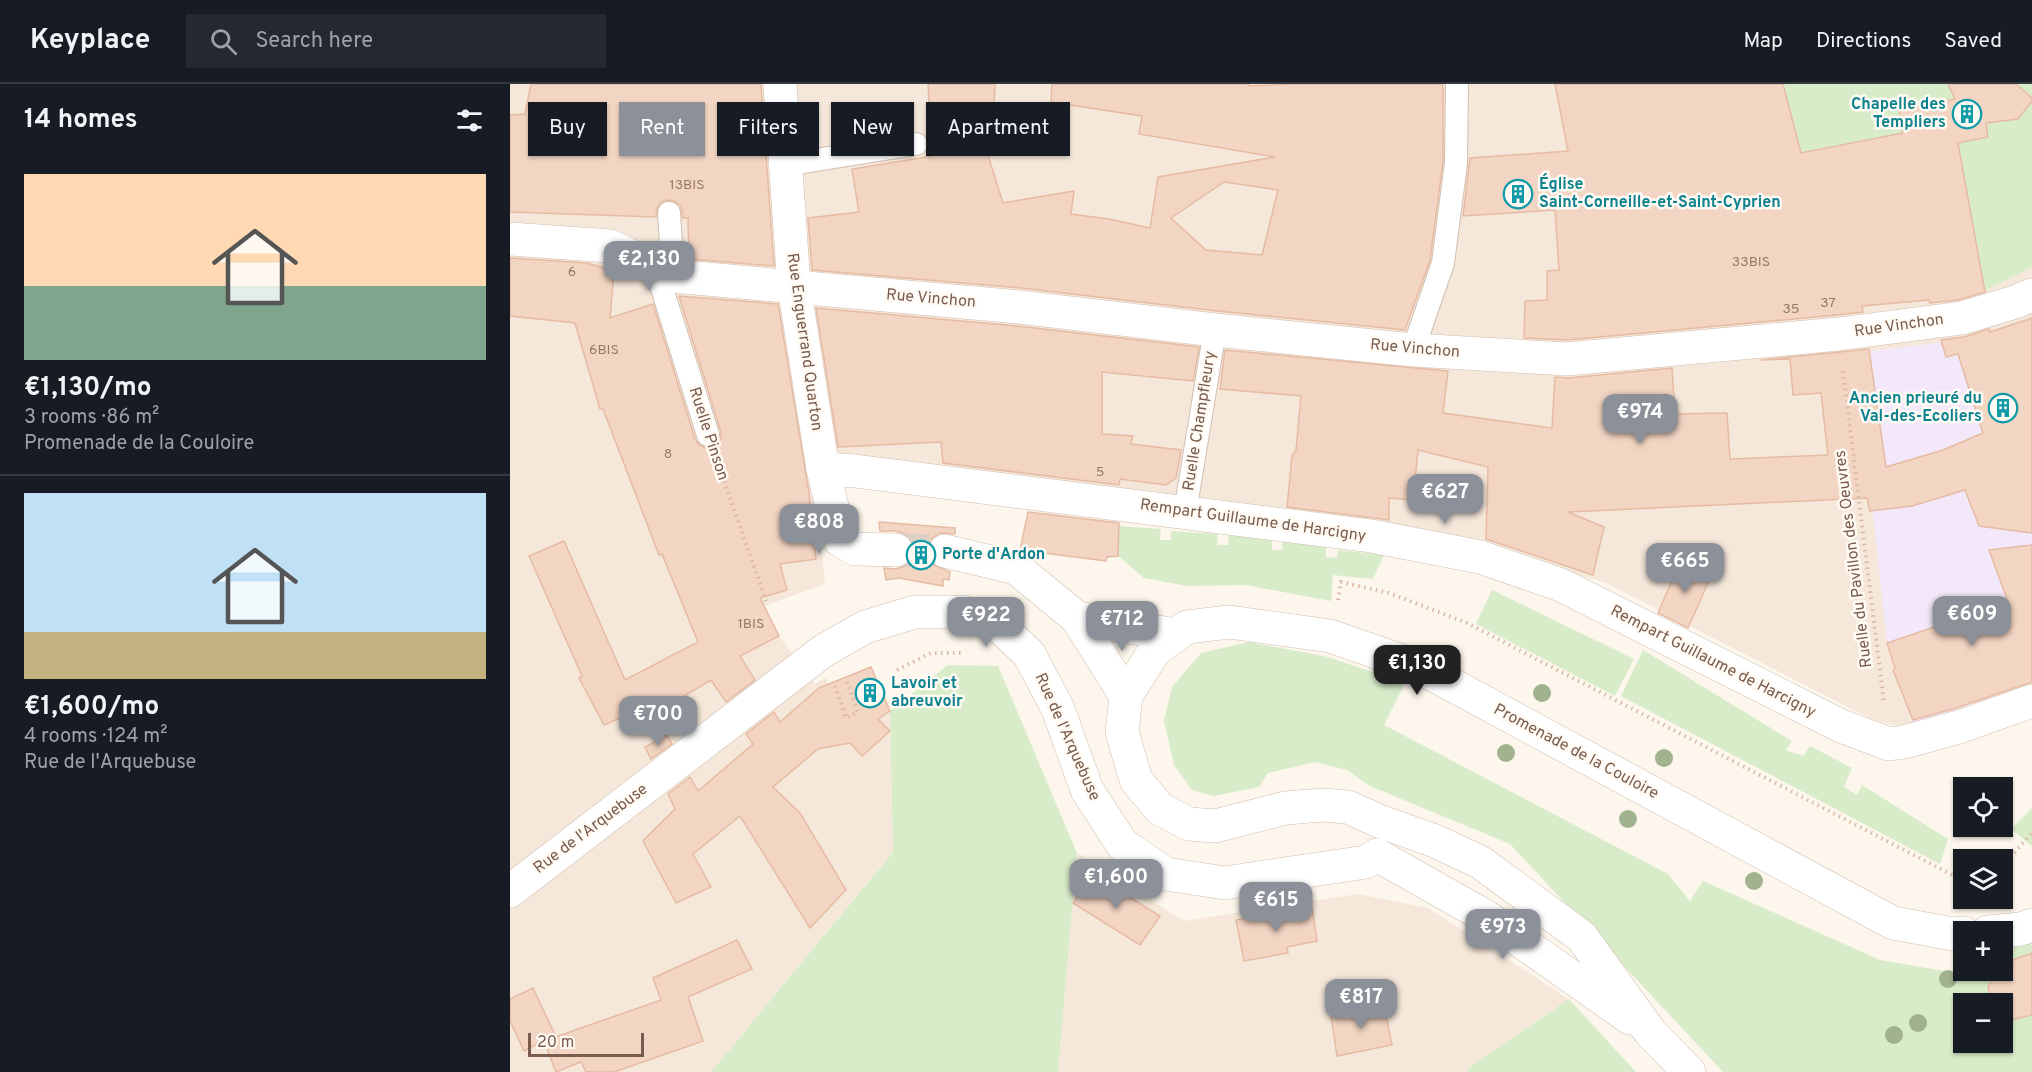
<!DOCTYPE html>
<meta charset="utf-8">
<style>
:root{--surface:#171b24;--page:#242831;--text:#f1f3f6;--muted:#9ea1a6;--line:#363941;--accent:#8c9099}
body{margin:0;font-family:Overpass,sans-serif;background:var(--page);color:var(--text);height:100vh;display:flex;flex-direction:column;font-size:22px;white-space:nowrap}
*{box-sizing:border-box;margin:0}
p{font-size:20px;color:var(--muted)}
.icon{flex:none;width:33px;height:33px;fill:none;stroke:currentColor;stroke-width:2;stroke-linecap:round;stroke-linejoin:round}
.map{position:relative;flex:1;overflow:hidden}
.sheet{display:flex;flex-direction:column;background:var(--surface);width:510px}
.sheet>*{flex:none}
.guide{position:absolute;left:18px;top:18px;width:570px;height:54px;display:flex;gap:12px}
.tools{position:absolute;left:1443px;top:693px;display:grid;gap:12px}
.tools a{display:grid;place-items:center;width:60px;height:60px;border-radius:0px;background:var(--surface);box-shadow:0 2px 4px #0004;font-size:30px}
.scale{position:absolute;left:18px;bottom:15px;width:116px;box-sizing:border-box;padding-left:6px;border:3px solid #7a5c4d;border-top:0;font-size:16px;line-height:21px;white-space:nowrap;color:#7a5c4d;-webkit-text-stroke:4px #fffaf3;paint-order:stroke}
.price{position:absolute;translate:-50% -51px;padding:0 14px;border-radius:12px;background:var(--accent);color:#fff;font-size:20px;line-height:39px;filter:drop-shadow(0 2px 3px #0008)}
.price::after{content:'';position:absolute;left:50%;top:36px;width:18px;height:14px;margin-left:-9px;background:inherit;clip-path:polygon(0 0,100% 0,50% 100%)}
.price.current{background:#222;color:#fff}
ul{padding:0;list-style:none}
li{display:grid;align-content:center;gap:12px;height:318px;padding:0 24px}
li+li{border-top:2px solid var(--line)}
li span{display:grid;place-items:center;height:186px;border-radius:0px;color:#555}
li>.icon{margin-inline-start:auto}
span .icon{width:108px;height:108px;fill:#fffc;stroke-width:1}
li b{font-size:26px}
h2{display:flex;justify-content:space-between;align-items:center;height:72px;padding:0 24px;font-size:26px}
.pill{padding:0 21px;border-radius:0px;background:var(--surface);box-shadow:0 2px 4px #0004;font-size:21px;line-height:54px}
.pill.current{background:var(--accent);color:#fff}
header{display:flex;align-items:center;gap:36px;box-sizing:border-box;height:84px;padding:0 30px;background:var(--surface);border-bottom:2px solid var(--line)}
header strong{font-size:28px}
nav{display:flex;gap:33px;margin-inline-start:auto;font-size:21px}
.search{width:420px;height:54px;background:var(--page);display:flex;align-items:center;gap:15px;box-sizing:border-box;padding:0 21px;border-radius:0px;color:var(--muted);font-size:22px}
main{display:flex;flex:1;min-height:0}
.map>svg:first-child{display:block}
.residential{fill:#f5e8da}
.education{fill:#f3e8fa}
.green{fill:#d8ecc9;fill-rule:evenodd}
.building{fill:#f3d5c3;stroke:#e6bba3;stroke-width:1.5;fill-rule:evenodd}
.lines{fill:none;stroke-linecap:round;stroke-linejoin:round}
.minor-tunnel{stroke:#dcd0c4;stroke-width:33;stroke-dasharray:33 16;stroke-linecap:butt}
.service-casing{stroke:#d1beb0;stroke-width:24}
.minor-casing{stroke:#d1beb0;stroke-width:34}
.tertiary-casing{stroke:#d1beb0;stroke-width:34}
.path{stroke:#d9b8a5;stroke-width:4;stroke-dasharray:1.5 4.5;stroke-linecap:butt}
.service{stroke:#fff;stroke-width:22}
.minor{stroke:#fff;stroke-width:33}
.tertiary{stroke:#fff;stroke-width:33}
.tree{fill:#a0b28e}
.labels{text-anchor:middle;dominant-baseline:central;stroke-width:5;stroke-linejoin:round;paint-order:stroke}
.number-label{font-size:14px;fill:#987a6a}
.culture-label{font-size:16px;font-weight:bold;fill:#0d838f;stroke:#fffaf3;text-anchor:start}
.street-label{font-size:16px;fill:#7a5c4d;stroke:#fffaf3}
</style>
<header>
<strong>Keyplace</strong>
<div class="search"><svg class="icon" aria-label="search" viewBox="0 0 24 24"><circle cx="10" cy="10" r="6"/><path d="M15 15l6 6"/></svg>Search here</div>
<nav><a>Map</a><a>Directions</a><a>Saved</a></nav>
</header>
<main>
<section class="sheet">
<h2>14 homes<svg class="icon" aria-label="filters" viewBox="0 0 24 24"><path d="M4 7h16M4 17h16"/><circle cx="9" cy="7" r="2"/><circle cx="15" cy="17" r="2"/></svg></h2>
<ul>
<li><span style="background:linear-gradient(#ffd9b3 60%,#7fa58c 0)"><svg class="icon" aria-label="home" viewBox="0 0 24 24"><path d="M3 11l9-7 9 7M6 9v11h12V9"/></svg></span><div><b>€1,130/mo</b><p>3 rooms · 86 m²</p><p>Promenade de la Couloire</p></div></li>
<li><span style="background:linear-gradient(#bfe0f5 75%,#c2b280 0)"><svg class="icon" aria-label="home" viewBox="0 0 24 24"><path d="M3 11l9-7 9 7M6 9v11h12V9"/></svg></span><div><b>€1,600/mo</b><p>4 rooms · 124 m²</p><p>Rue de l'Arquebuse</p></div></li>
</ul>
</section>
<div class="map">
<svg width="1522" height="988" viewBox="0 0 1522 988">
<rect width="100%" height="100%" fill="#fdf6ec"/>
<g class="residential">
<polygon points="0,0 1522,0 1522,607 1403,646 1361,635 1096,499 914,445 301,367 315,500 254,522 269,552 305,600 316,593 335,655 380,627 383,767 201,988 0,988"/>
<polygon points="567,769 674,837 848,810 918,824 1059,915 961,982 957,988 548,988"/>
</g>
<polygon class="education" points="1489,245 1522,298 1522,598 1404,640 1383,586 1385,584 1377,559 1363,429 1360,428 1352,392 1339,270 1442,257"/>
<g class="green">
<polygon points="1274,0 1522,0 1522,183 1474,207 1462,134 1382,88 1373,53 1291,69"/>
<polygon points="609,442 651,445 650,456 661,456 661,447 708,450 707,461 718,461 719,451 762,456 762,466 772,466 773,456 816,462 816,473 827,474 828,466 874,471 863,495 823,491 821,517 736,501 677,502 634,494 608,472"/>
<polygon points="982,506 1124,575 1105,612 966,540"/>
<path d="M739,558L818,573L895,599L874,641L1158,790L1180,817L1193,797L1370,876L1469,893L1470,887L1492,886L1493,860L1522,855V988H1213L1000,760L860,702L837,686L805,678L758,689L749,703L703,712L682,706L664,681L654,637L662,603L691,569ZM1454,920H1492V958H1454Z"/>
<polygon points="1133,566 1282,657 1276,666 1293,672 1300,662 1342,684 1334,703 1347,711 1352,701 1438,755 1430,780 1111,612"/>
<polygon points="438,581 488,582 567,769 548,988 201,988 383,768 380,627"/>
<polygon points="1522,724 1522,762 1501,745"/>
<polygon points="1059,915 1126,988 957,988 961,982"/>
</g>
<g class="building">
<polygon points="21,0 251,0 264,182 179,175 178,134 173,134 171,122 164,117 158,116 151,118 147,124 146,133 0,128 0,31 15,30"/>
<path d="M418,0H485L483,40L469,43L493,119L564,107L561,130L599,135L640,144L648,93L765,73L629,50L632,32L541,18L542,0H739V2L784,0H933V78L920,176L895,246L707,227L511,204L302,186L298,134L349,128L342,85L422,72ZM714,98L768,106L752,171L696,166L661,134Z"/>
<polygon points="1045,0 1273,0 1291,69 1393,49 1389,27 1445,15 1438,0 1506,0 1522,14 1522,17 1508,35 1476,39 1478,53 1448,59 1475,208 1448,216 1420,219 1419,216 1352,222 1353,228 1327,231 1057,256 1014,254 1015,217 1037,216 1037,187 1049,186 1045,126 953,132 960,74 1058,67"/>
<polygon points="0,174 77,179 104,187 100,234 143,220 185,355 189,361 196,364 201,364 207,361 211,354 211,348 169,212 268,220 299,409 306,475 270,480 277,506 250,514 269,552 230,572 245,596 216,618 201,596 124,642 119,630 94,641 69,594 72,592 19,472 54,457 115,596 188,558 152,470 149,471 93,325 90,325 65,239 0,232"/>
<polygon points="306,224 507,242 689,263 683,297 592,288 592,350 623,352 621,360 671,366 666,394 656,401 610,395 609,401 433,379 431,358 328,363"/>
<polygon points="1522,234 1522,449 1469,442 1455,406 1402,422 1360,427 1357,414 1058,428 1094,443 1083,491 976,455 978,383 908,366 903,416 879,414 879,436 777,423 782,372 786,366 791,312 710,305 715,266 938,287 933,329 1042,344 1045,293 1059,294 1162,284 1165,330 1217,329 1220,375 1318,371 1311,309 1283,311 1280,275 1251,276 1359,265 1376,383 1433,366 1473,349 1448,270 1436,273 1431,256 1454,253 1479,245 1480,248"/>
<polygon points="518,428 609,439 608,472 597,473 596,477 510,466"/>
<polygon points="369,438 445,444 445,450 430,449 422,454 417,463 417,473 422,480 440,488 439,496 433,495 433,502 389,494 376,496 374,484 386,485 395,482 402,475 405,466 402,457 396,450 386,447 370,447"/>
<polygon points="1522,461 1522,598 1443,625 1403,636 1383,586 1385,584 1377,559 1498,518 1479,466"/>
<polygon points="1171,476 1202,490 1178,544 1148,529"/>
<polygon points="361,583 380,627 368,635 380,647 352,672 340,659 308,665 263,703 290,729 336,806 300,844 230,732 183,770 201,803 166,819 133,757 165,725 158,710 180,693 188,707 243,660 236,650 264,628 270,638 309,604"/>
<polygon points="157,651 162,660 141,675 135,663"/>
<polygon points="582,790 650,832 630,861 563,819"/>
<polygon points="802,823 807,857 777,863 778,869 734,877 726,836"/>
<polygon points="227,856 242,885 178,913 193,957 104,988 76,988 71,978 46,988 34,957 151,916 143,894"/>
<polygon points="1522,869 1522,931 1502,936 1492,931 1492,920 1482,920 1478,903 1487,886 1492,886 1492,880"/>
<polygon points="23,904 45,951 14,967 0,937 0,915"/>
<polygon points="874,920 882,961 827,972 821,931"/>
</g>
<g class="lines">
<polyline class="minor-tunnel" points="386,466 435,467"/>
<g class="service-casing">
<g id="service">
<polyline points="275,81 406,60"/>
<polyline points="159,129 163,192"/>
<polyline points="145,182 198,351"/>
<polyline points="903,266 933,179 946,79 947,0"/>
<polyline points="675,428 705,246"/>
</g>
</g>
<g class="minor-casing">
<g id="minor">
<polyline points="270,0 284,202 313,385 330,456 345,465 386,466"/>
<polyline points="0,155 100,162 163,192 509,223 705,246 903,266 1057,275 1329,250 1452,234 1505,218 1522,211"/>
<polyline points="313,385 345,387 861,452 970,473 1051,501 1331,642 1379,660 1394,658 1449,643 1522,617"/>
<polyline points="435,467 506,484 567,534 616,612"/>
<polyline points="567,534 665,551"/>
</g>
</g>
<g class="tertiary-casing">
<g id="tertiary">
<polyline points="867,771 975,832 1120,934"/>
<polyline points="0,807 313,567 355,543 405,528 452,528 487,540 519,570 548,625 577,706 612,760 656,790 715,799 856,778 867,771"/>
<polyline points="1478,848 1511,845 1522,841"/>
<polyline points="1179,988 1140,948 1072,853 970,778 925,757 869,737 838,723 812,721 776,724 705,742 679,740 650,725 626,696 612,648 616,612 645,566 677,543 719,538 820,552 909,583 1383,839 1443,850 1454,849"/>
</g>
</g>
<g class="path">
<polyline points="1333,287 1374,619"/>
<polyline points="208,380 256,517"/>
<polyline points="828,516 831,498 879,509 957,539 1454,797"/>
<polyline points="387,586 421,569 453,569"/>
<polyline points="325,602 336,634 348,628 336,596"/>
<polyline points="1492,782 1522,749"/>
</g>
<use href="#service" class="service"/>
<use href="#minor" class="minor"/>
<use href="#tertiary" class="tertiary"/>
</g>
<g class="tree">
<circle cx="1032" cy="609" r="9"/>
<circle cx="996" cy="669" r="9"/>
<circle cx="1154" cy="674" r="9"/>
<circle cx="1118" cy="735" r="9"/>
<circle cx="1244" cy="797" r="9"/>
<circle cx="1438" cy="895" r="9"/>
<circle cx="1408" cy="939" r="9"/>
<circle cx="1384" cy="951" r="9"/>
</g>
<defs>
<g id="building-ring" transform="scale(1.5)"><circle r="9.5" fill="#fffaf3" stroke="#0f9aa8" stroke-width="1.5"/><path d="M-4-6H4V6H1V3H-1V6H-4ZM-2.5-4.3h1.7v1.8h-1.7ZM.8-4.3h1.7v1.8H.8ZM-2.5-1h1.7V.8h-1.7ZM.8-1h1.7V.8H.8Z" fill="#0f9aa8"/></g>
</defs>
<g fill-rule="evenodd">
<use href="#building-ring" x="1457" y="30"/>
<use href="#building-ring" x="1008" y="110"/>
<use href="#building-ring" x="1493" y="324"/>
<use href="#building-ring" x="411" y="471"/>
<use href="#building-ring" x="360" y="609"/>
</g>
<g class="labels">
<g class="number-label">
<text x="177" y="101">13BIS</text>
<text x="1241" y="178">33BIS</text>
<text x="62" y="188">6</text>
<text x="1318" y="219">37</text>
<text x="1281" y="225">35</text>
<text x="94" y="266">6BIS</text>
<text x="158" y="370">8</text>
<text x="590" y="388">5</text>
<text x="241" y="540">1BIS</text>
</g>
<g class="culture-label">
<text x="1436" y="21" text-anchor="end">Chapelle des<tspan x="1436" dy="18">Templiers</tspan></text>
<text x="1029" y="101">Église<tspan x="1029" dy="18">Saint-Corneille-et-Saint-Cyprien</tspan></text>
<text x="1472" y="315" text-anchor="end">Ancien prieuré du<tspan x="1472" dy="18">Val-des-Ecoliers</tspan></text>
<text x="432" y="471">Porte d'Ardon</text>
<text x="381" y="600">Lavoir et<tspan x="381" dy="18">abreuvoir</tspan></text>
</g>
<g class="street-label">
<text transform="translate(421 215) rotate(5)">Rue Vinchon</text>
<text transform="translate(1389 242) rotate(-8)">Rue Vinchon</text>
<text transform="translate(294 258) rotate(82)">Rue Enguerrand Quarton</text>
<text transform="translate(905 265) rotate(5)">Rue Vinchon</text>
<text transform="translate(690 337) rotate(-81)">Ruelle Champfleury</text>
<text transform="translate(198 350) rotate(72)">Ruelle Pinson</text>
<text transform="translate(743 437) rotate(8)">Rempart Guillaume de Harcigny</text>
<text transform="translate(1344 475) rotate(-97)">Ruelle du Pavillon des Oeuvres</text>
<text transform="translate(1203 578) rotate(27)">Rempart Guillaume de Harcigny</text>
<text transform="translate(557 653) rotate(66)">Rue de l'Arquebuse</text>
<text transform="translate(1066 668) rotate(28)">Promenade de la Couloire</text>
<text transform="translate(81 745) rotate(-37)">Rue de l'Arquebuse</text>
</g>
</g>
</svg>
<div class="tools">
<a><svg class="icon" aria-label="locate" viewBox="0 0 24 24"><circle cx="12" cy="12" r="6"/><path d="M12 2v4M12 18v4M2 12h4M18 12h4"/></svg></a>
<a><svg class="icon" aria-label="layers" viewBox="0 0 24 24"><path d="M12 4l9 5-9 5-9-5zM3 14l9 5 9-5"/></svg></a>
<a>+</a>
<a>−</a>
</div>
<div class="scale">20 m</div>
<b class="price" style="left:139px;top:208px">€2,130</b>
<b class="price" style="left:1130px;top:361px">€974</b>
<b class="price" style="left:935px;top:441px">€627</b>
<b class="price" style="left:309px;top:471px">€808</b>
<b class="price" style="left:1175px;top:510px">€665</b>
<b class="price" style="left:1462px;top:563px">€609</b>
<b class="price" style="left:476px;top:564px">€922</b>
<b class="price" style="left:612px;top:568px">€712</b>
<b class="price current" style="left:907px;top:612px">€1,130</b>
<b class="price" style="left:148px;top:663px">€700</b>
<b class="price" style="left:606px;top:826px">€1,600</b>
<b class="price" style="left:766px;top:849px">€615</b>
<b class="price" style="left:993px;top:876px">€973</b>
<b class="price" style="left:851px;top:946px">€817</b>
<div class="guide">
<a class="pill">Buy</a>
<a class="pill current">Rent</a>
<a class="pill">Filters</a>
<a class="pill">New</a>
<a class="pill">Apartment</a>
</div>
</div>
</main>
